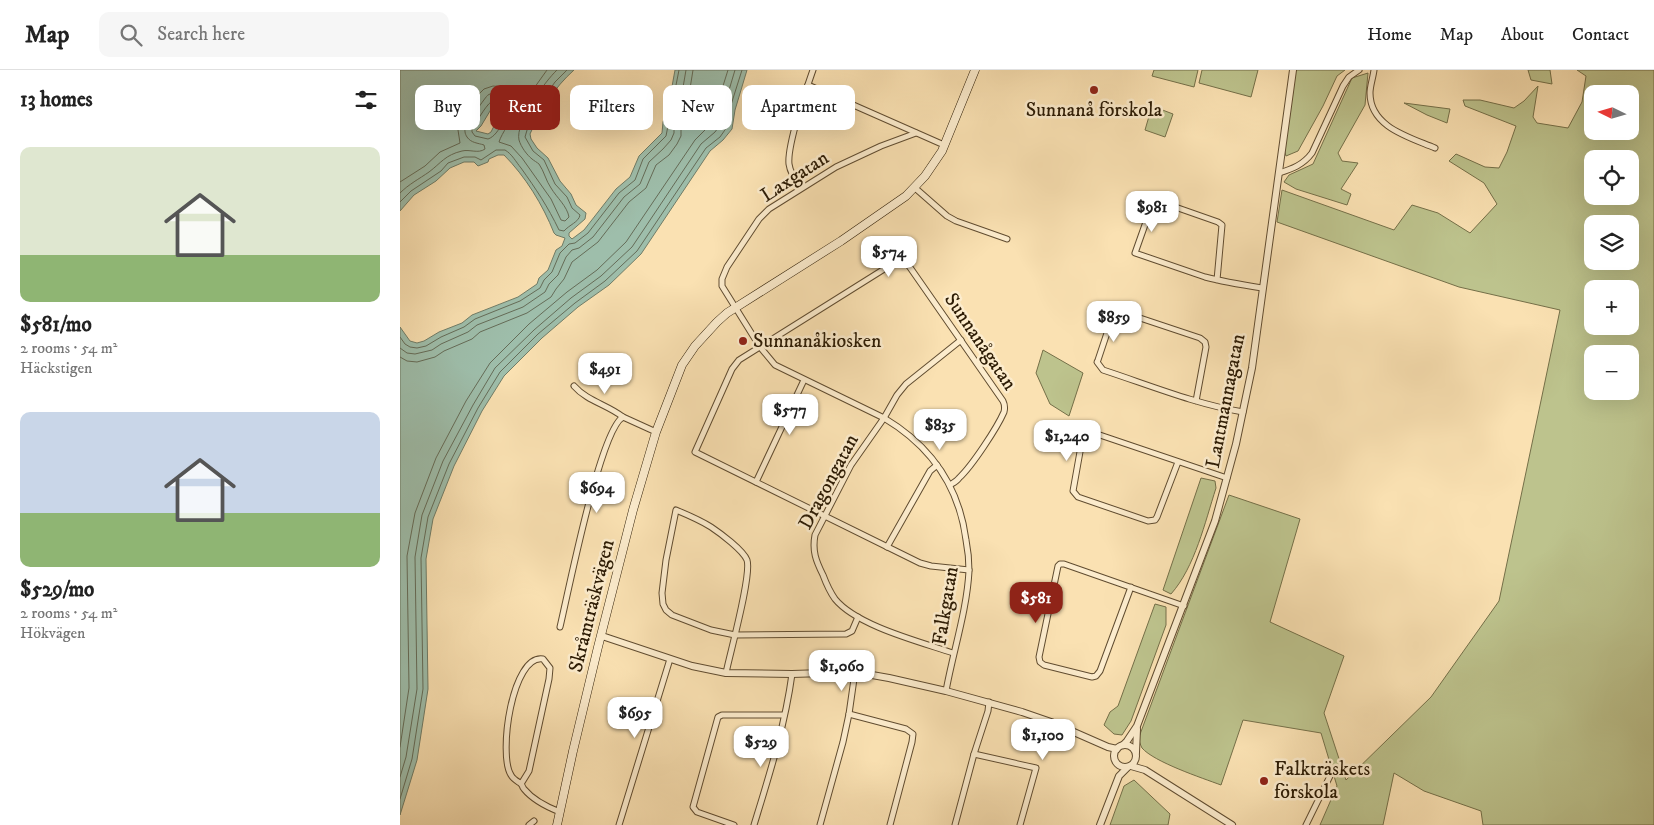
<!DOCTYPE html>
<meta charset="utf-8">
<style>
:root{--surface:#fff;--page:#f6f6f6;--text:#222;--muted:#767676;--line:#e0e0e0;--accent:#8f2418}
body{margin:0;font-family:"IM FELL DW Pica",serif;background:var(--page);color:var(--text);height:100vh;display:flex;flex-direction:column;font-size:19px;white-space:nowrap}
*{box-sizing:border-box;margin:0}
p{font-size:16px;color:var(--muted)}
.icon{flex:none;width:28px;height:28px;fill:none;stroke:currentColor;stroke-width:2;stroke-linecap:round;stroke-linejoin:round}
.map{position:relative;flex:1;overflow:hidden}
.side{display:flex;flex-direction:column;background:var(--surface);width:400px}
.side>*{flex:none}
.hud{position:absolute;left:15px;top:15px;width:475px;height:45px;display:flex;gap:10px}
.needle{width:32px;rotate:275deg}
.tools{position:absolute;left:1184px;top:15px;display:grid;gap:10px}
.tools a{display:grid;place-items:center;width:55px;height:55px;border-radius:10px;background:var(--surface);box-shadow:0 5px 20px #0002;font-size:25px}
.price{position:absolute;translate:-50% -42px;padding:0 11px;border-radius:10px;background:#fff;color:#222;font-size:16px;line-height:32px;filter:drop-shadow(0 1px 2px #0008)}
.price::after{content:'';position:absolute;left:50%;top:30px;width:15px;height:11px;margin-left:-8px;background:inherit;clip-path:polygon(0 0,100% 0,50% 100%)}
.price.active{background:var(--accent);color:#fff}
ul{padding:0;list-style:none}
li{display:grid;align-content:center;gap:10px;height:265px;padding:0 20px}
li span{display:grid;place-items:center;height:155px;border-radius:10px;color:#555}
li>.icon{margin-inline-start:auto}
span .icon{width:90px;height:90px;fill:#fffc;stroke-width:1}
li b{font-size:21px}
h2{display:flex;justify-content:space-between;align-items:center;height:60px;padding:0 20px;font-size:21px}
.pill{padding:0 18px;border-radius:10px;background:var(--surface);box-shadow:0 5px 20px #0002;font-size:18px;line-height:45px}
.pill.active{background:var(--accent);color:#fff}
header{display:flex;align-items:center;gap:30px;box-sizing:border-box;height:70px;padding:0 25px;background:var(--surface);border-bottom:1px solid var(--line)}
header strong{font-size:24px}
nav{display:flex;gap:28px;margin-inline-start:auto;font-size:18px}
.search{width:350px;height:45px;background:var(--page);display:flex;align-items:center;gap:12px;box-sizing:border-box;padding:0 18px;border-radius:10px;color:var(--muted);font-size:19px}
main{display:flex;flex:1;min-height:0}
.map>svg:first-child{display:block}
.green{fill:#bdc38d;stroke:#746f48;fill-rule:evenodd}
.water{fill:#9ebeab;stroke:#707d68;fill-rule:evenodd}
.lines{fill:none;stroke-linecap:round;stroke-linejoin:round}
.shore{stroke:#656c58;stroke-width:1}
.minor-casing{stroke:#604c30;stroke-width:7}
.tertiary-casing{stroke:#604c30;stroke-width:8}
.secondary-casing{stroke:#2c1b04;stroke-width:9}
.minor{stroke:#fceccd;stroke-width:5}
.tertiary{stroke:#fceccd;stroke-width:6}
.secondary{stroke:#fceccd;stroke-width:8}
.poi-dot{fill:#8f2418;stroke:#fceccd;stroke-width:2}
.labels{text-anchor:middle;dominant-baseline:central;stroke-width:5;stroke-linejoin:round;paint-order:stroke}
.poi-label{font-size:20px;fill:#2c1b04;stroke:#fceccd;text-anchor:start}
.street-label{font-size:20px;fill:#2c1b04;stroke:#fceccd}
</style>
<header>
<strong>Map</strong>
<div class="search"><svg class="icon" aria-label="search" viewBox="0 0 24 24"><circle cx="10" cy="10" r="6"/><path d="M15 15l6 6"/></svg>Search here</div>
<nav><a>Home</a><a>Map</a><a>About</a><a>Contact</a></nav>
</header>
<main>
<section class="side">
<h2>13 homes<svg class="icon" aria-label="filters" viewBox="0 0 24 24"><path d="M4 7h16M4 17h16"/><circle cx="9" cy="7" r="2"/><circle cx="15" cy="17" r="2"/></svg></h2>
<ul>
<li><span style="background:linear-gradient(#dfe7d0 70%,#8fb573 0)"><svg class="icon" aria-label="home" viewBox="0 0 24 24"><path d="M3 11l9-7 9 7M6 9v11h12V9"/></svg></span><div><b>$581/mo</b><p>2 rooms · 54 m²</p><p>Häckstigen</p></div></li>
<li><span style="background:linear-gradient(#c9d6e8 65%,#8fb573 0)"><svg class="icon" aria-label="home" viewBox="0 0 24 24"><path d="M3 11l9-7 9 7M6 9v11h12V9"/></svg></span><div><b>$529/mo</b><p>2 rooms · 54 m²</p><p>Hökvägen</p></div></li>
</ul>
</section>
<div class="map">
<svg width="1254" height="755" viewBox="0 0 1254 755">
<rect width="100%" height="100%" fill="#fae1b2"/>
<filter id="stains"><feTurbulence type="fractalNoise" baseFrequency=".004" numOctaves="4"/><feColorMatrix values="0 0 0 0 .2 0 0 0 0 .09 0 0 0 0 .02 0 0 0 .5 -.17"/></filter>
<radialGradient id="worn" r=".72"><stop offset=".6" stop-color="#630" stop-opacity="0"/><stop offset="1" stop-color="#630" stop-opacity=".3"/></radialGradient>
<g class="green">
<polygon points="754,0 798,0 794,17 752,6"/>
<polygon points="802,0 858,0 851,27 799,13"/>
<polygon points="895,0 945,0 937,6 923,36 898,81 886,86 884,79"/>
<polygon points="1128,0 1150,0 1152,14 1131,10"/>
<path d="M1177,0H1254V755H1083L1081,741L1024,721L994,703L983,755H920L937,716L921,663L843,650L821,715C802,708 754,692 742,678C740,674 739,671 739,667L829,425L900,449L870,552L944,586L924,643L946,710L1031,627L1099,531L1160,240L1059,217L877,152L882,120L994,160L1012,135L1038,143L1070,163L1097,134L1084,113L1049,91L1056,84L1085,97L1099,98L1107,82L1116,56L1065,36L1063,30H1080L1114,38L1124,31L1138,16L1133,47L1137,53L1168,58L1182,32L1186,6ZM1192,24H1230V61H1192ZM1192,89H1230V126H1192ZM1192,154H1230V191H1192ZM1192,219H1230V256H1192ZM1192,284H1230V321H1192Z"/>
<polygon points="968,3 965,35 938,83 942,91 958,93 941,119 951,124 947,135 896,119 884,112 889,105 913,94 952,8"/>
<polygon points="1004,33 1050,39 1047,53 1027,45"/>
<polygon points="752,36 773,44 765,67 745,60"/>
<polygon points="643,280 683,303 669,346 650,334 636,303"/>
<path d="M801,408L815,411L816,418C805,452 795,497 771,524L763,520Z"/>
<polygon points="755,534 766,537 766,555 731,651 722,665 714,664 704,655 710,642 718,636"/>
<polygon points="734,710 770,744 768,755 710,755 724,716"/>
</g>
<path class="water" d="M0,0H174C154,18 141,39 130,64L131,69L137,78L148,88L160,111L171,124L176,135L186,143L185,149L169,163V166L172,169L184,160L216,119L230,107L239,86L262,63L263,52L269,33L275,0H347L335,40L332,59L323,70L310,81L241,184L209,215L178,237L142,268L104,306L82,341L54,396L33,449L26,489L28,619L17,690L0,745V257L10,271L17,273L24,271L39,262L62,253L72,245L118,227L137,214L139,208L148,200L156,180L162,176L165,168L156,165L154,163C143,135 125,106 104,85H98L89,89L88,92L78,96L74,92H64L50,98L36,111L14,125L0,141ZM96,34L99,36V46L91,62L88,64L76,61L81,56L93,36Z"/>
<g class="lines">
<g class="shore">
<path d="M95,29L103,32C108,42 100,65 88,69L75,66L72,62V57C79,50 86,33 95,29Z"/>
<polyline points="0,112 25,96 40,82 60,73 58,60 59,53 78,25 84,19 93,16 106,17 114,24 119,34 122,35 147,0"/>
<path d="M0,123C9,114 19,109 29,102C41,93 45,85 62,81C70,79 78,84 85,79L84,75C78,73 71,73 67,67C65,64 64,60 66,56C67,54 86,26 88,25C100,18 112,28 112,40C112,52 102,62 99,72L111,76L122,88L151,129L161,150L165,151L169,147C167,136 157,128 151,118C146,111 144,101 139,94C138,93 133,90 132,89C127,85 121,77 119,70C115,53 145,11 157,0"/>
<path d="M0,132L11,121L41,101L48,93L64,87H75L81,90L96,80H105C112,84 116,92 121,98C136,119 148,137 159,160L164,161C169,155 179,152 180,145L172,138L167,127L155,114L144,90L133,81L125,67L130,50L140,33L155,12L167,0"/>
<polyline points="0,267 5,274 10,277 17,278 26,276 41,267 64,257 75,249 120,231 140,218 144,210 152,202 160,183 169,174 175,173 188,163 219,123 235,110 243,89 266,66 279,0"/>
<polyline points="0,278 7,283 15,284 32,280 41,274 68,262 77,255 123,237 145,222 149,214 158,205 166,187 172,180 179,178 193,167 224,127 240,114 249,92 263,79 271,70 274,63 274,54 281,29 286,0"/>
<polyline points="0,287 7,291 17,292 35,287 44,281 72,269 80,262 127,243 151,227 156,219 164,209 172,192 198,172 229,132 246,118 256,95 269,85 277,74 281,66 281,55 288,31 293,0"/>
<polyline points="0,677 9,618 7,486 15,443 36,388 66,331 90,293 129,254 167,222 197,200 226,172 295,70 314,51 317,35 328,0"/>
<polyline points="0,707 6,687 17,619 15,487 22,445 43,391 73,335 95,298 134,260 171,228 201,206 232,177 301,74 315,62 321,54 324,37 335,0"/>
<polyline points="0,729 12,689 23,619 21,488 28,447 49,394 78,338 100,302 138,264 175,233 205,211 237,181 306,78 320,67 327,57 330,38 342,0"/>
</g>
<g class="minor-casing">
<g id="minor">
<path d="M974,0C973,8 970,16 970,23C970,57 1009,67 1035,78"/>
<polyline points="408,15 544,75"/>
<path d="M516,63L481,76L436,97L369,139L359,149L327,197L322,209V216L360,277L375,295L484,348C531,376 559,416 566,470C568,480 569,490 569,501C567,540 553,582 546,621"/>
<path d="M879,103C892,99 903,95 912,83L943,16L949,7L959,0"/>
<polyline points="514,117 547,146 556,151 607,169"/>
<path d="M401,118C396,111 390,103 389,94C387,76 406,19 413,0"/>
<path d="M817,210L822,155L818,152L761,132H755L752,135L735,183L805,207C824,212 843,215 862,218"/>
<path d="M174,316C187,331 208,335 223,347"/>
<path d="M796,331L806,277L805,272L800,268L722,242L716,244L712,248L698,290L697,292L703,300C749,315 795,334 843,342"/>
<polyline points="778,392 757,447 755,450 748,451 678,427 673,421 683,365 688,361 827,408"/>
<polyline points="356,412 404,310"/>
<path d="M550,415C553,413 557,411 559,408C572,396 597,358 604,342C605,338 605,335 603,331L509,196L502,190L497,191L339,290L332,299L295,382L520,493L531,496L569,500"/>
<polyline points="487,477 530,401 537,395"/>
<polyline points="731,517 700,601 696,606 692,607 644,595 640,592 639,587 658,496 660,494 664,494 784,536"/>
<path d="M160,557C168,524 200,360 223,347L256,362"/>
<path d="M553,583C521,572 457,556 435,529C430,522 426,513 423,505C416,491 412,481 415,465L451,395L484,348L497,325L506,314L561,270"/>
<path d="M326,603C330,583 352,505 347,490C343,480 320,463 311,457C300,450 288,445 276,440L266,490L262,523L263,534L266,540L272,545L311,560L335,565L446,564L452,561L458,547"/>
<polyline points="449,644 506,659 513,664 512,672 490,755"/>
<polyline points="574,684 636,698 620,755"/>
<path d="M121,714L129,701L149,609L150,598L143,589C112,584 98,685 111,705C113,709 117,711 120,713C124,717 121,715 124,719C133,730 147,737 160,742"/>
<polyline points="129,755 134,751"/>
<polyline points="219,755 270,589"/>
<polyline points="334,755 297,742 293,737 318,647 322,645 384,645"/>
<path d="M354,755C369,706 385,656 392,604"/>
<polyline points="420,755 443,672 449,644 455,602"/>
<polyline points="555,755 574,684 588,641 589,632"/>
<polyline points="906,755 933,700"/>
</g>
</g>
<g class="tertiary-casing">
<g id="tertiary">
<polyline points="202,566 292,596 326,603 392,604 455,602 489,608 546,621 622,642 651,652 708,677 717,679"/>
<polyline points="723,675 727,671 737,656 815,451 836,374 852,298 893,0"/>
<circle cx="725" cy="686" r="11"/>
<polyline points="736,682 737,659"/>
<polyline points="731,696 745,700 832,755"/>
<polyline points="700,755 719,706 728,697"/>
</g>
</g>
<g class="secondary-casing">
<polyline id="secondary" points="157,755 173,681 198,577 233,440 256,362 282,295 295,276 317,252 327,243 441,171 506,126 525,106 542,81 575,0"/>
</g>
<use href="#minor" class="minor"/>
<use href="#tertiary" class="tertiary"/>
<use href="#secondary" class="secondary"/>
</g>
<g class="poi-dot">
<circle cx="694" cy="20" r="5"/>
<circle cx="343" cy="271" r="5"/>
<circle cx="864" cy="711" r="5"/>
</g>
<g class="labels">
<g class="poi-label">
<text x="694" y="40" text-anchor="middle">Sunnanå förskola</text>
<text x="353" y="271">Sunnanåkiosken</text>
<text x="874" y="699">Falkträskets<tspan x="874" dy="23">förskola</tspan></text>
</g>
<g class="street-label">
<text transform="translate(395 107) rotate(-33)">Laxgatan</text>
<text transform="translate(580 272) rotate(56)">Sunnanågatan</text>
<text transform="translate(826 331) rotate(-79)">Lantmannagatan</text>
<text transform="translate(429 412) rotate(-62)">Dragongatan</text>
<text transform="translate(192 536) rotate(-76)">Skråmträskvägen</text>
<text transform="translate(546 536) rotate(-81)">Falkgatan</text>
</g>
</g>
<rect width="100%" height="100%" filter="url(#stains)"/>
<rect width="100%" height="100%" fill="url(#worn)"/>
</svg>
<div class="tools">
<a><svg class="needle" viewBox="-14 -14 28 28"><path d="M0-13l5 13h-10z" fill="#e53935"/><path d="M0 13l5-13h-10z" fill="#767676"/></svg></a>
<a><svg class="icon" aria-label="locate" viewBox="0 0 24 24"><circle cx="12" cy="12" r="6"/><path d="M12 2v4M12 18v4M2 12h4M18 12h4"/></svg></a>
<a><svg class="icon" aria-label="layers" viewBox="0 0 24 24"><path d="M12 4l9 5-9 5-9-5zM3 14l9 5 9-5"/></svg></a>
<a>+</a>
<a>−</a>
</div>
<b class="price" style="left:752px;top:163px">$981</b>
<b class="price" style="left:489px;top:208px">$574</b>
<b class="price" style="left:714px;top:273px">$859</b>
<b class="price" style="left:205px;top:325px">$491</b>
<b class="price" style="left:390px;top:366px">$577</b>
<b class="price" style="left:540px;top:381px">$835</b>
<b class="price" style="left:667px;top:392px">$1,240</b>
<b class="price" style="left:197px;top:444px">$694</b>
<b class="price active" style="left:636px;top:554px">$581</b>
<b class="price" style="left:442px;top:622px">$1,060</b>
<b class="price" style="left:235px;top:669px">$695</b>
<b class="price" style="left:643px;top:691px">$1,100</b>
<b class="price" style="left:361px;top:698px">$529</b>
<div class="hud">
<a class="pill">Buy</a>
<a class="pill active">Rent</a>
<a class="pill">Filters</a>
<a class="pill">New</a>
<a class="pill">Apartment</a>
</div>
</div>
</main>
